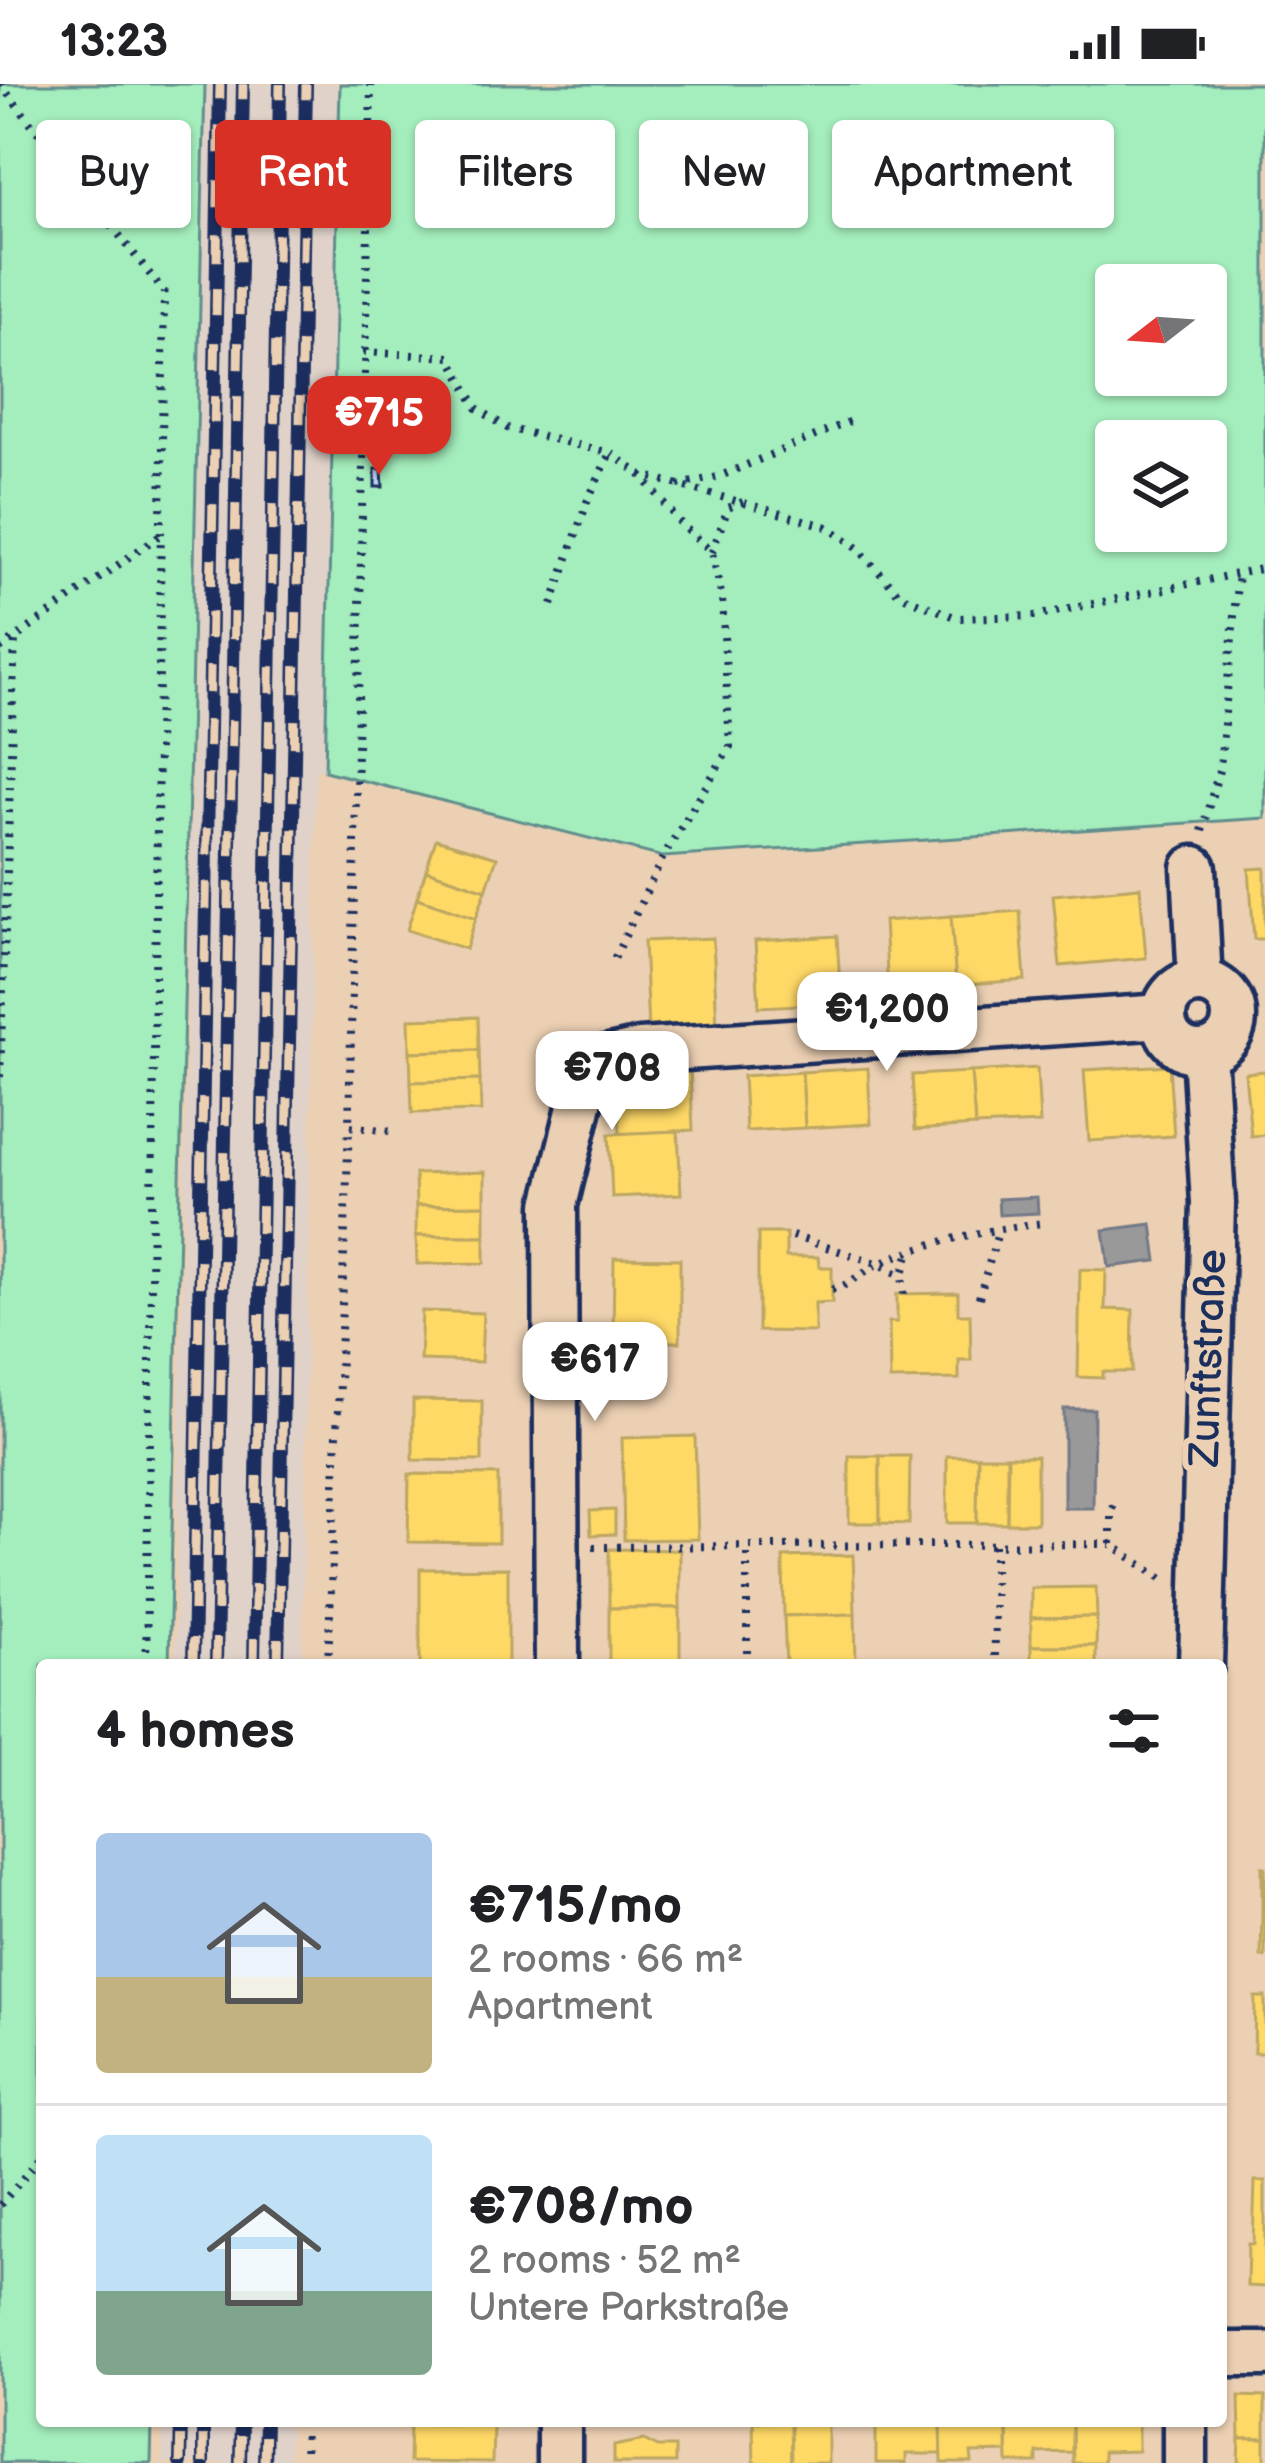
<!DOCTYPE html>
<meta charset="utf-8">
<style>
:root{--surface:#fff;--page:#f2f2f2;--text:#202124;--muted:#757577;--line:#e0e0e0;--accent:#d93025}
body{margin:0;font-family:"Balsamiq Sans",sans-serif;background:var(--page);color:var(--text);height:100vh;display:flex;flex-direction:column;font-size:45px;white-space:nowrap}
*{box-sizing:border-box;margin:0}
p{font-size:39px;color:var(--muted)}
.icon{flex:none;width:66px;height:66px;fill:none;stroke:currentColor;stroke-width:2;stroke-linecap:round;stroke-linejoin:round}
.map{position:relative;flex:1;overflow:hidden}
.panel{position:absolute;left:36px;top:1575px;width:1191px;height:768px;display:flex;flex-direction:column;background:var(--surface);border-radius:12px;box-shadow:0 3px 9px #0004}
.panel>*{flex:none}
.guide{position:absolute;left:36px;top:36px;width:1194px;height:108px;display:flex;gap:24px}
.needle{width:78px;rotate:253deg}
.tools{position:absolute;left:1095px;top:180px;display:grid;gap:24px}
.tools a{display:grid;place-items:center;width:132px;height:132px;border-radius:12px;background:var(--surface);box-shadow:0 3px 9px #0004;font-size:60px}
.price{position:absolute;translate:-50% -102px;padding:0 27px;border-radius:24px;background:#fff;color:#222;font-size:39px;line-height:78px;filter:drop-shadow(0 3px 6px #0008)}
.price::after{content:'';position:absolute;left:50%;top:72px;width:36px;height:27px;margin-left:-18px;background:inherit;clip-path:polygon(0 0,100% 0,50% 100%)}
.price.selected{background:var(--accent);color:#fff}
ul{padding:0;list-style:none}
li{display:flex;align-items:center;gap:36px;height:300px;padding:0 60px}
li+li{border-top:3px solid var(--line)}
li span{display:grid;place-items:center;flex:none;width:336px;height:240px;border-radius:12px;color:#555}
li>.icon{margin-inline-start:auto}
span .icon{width:144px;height:144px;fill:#fffc;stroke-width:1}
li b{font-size:51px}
h2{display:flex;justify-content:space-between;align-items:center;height:144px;padding:0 60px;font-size:51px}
.tag{padding:0 42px;border-radius:12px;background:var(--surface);box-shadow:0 3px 9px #0004;font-size:42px;line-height:108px}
.tag.selected{background:var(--accent);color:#fff}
.status{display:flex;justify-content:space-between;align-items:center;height:84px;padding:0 60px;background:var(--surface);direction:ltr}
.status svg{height:33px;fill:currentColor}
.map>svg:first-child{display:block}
.built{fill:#e0d2c9}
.green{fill:#a4edbc;stroke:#608e8d;stroke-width:3;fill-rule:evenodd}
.homes{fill:#ffd966;stroke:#bba664;stroke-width:3}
.industry{fill:#999;stroke:#737987;stroke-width:3}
.building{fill:#c3d8fd;stroke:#1b2f5e;stroke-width:3}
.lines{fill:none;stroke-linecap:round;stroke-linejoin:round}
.minor-casing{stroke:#1b2f5e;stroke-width:51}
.path{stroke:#1b2f5e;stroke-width:8;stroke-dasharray:3 9;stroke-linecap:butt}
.minor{stroke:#ecd0b3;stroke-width:42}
.rail-casing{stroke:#1b2f5e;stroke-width:14}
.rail{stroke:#ecd0b3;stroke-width:9;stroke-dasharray:27;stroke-linecap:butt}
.labels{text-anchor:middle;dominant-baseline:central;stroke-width:12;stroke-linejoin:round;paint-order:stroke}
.street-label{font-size:42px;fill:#1b2f5e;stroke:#ecd0b3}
</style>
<div class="status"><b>13:23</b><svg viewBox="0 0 49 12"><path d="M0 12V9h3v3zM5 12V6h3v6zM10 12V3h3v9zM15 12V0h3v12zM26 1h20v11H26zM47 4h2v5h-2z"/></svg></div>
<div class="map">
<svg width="1265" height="2379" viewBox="0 0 1265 2379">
<rect width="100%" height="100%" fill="#ecd0b3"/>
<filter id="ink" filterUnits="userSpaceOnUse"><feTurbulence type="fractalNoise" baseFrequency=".00833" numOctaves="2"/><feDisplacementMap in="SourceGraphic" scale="24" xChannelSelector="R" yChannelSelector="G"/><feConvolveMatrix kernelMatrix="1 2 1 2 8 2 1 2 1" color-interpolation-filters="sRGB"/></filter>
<g filter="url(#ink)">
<g class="built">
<polygon points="205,0 340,0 325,686 316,687 302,1581 175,1581"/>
<polygon points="163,2337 290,2337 289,2379 162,2379"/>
</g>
<g class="green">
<polygon points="0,0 205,0 169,1581 42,1581 42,2337 152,2337 151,2379 0,2379"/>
<path d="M340,0H1265V734L663,773L325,687ZM1116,201H1206V291H1116ZM1116,357H1206V447H1116Z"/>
</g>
<g class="homes">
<polygon points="436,755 497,773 486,806 426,786"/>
<polygon points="1265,784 1265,855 1254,855 1249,785"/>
<polygon points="426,786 486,806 476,834 417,814"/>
<polygon points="1140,803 1146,874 1060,882 1053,811"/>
<polygon points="417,814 476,834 466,865 407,846"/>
<polygon points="1020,827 1025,896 956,901 951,832"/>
<polygon points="951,832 956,901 888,906 884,837"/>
<polygon points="837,852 841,919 759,923 755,857"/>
<polygon points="713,854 717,943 648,946 644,857"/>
<polygon points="478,933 479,966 410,968 409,935"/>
<polygon points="479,966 480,996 411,998 410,968"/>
<polygon points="1169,981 1174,1052 1089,1057 1084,986"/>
<polygon points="690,984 693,1046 620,1050 617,987"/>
<polygon points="868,984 871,1040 805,1044 802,988"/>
<polygon points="1037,984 1040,1039 975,1042 971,988"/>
<polygon points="1265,987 1265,1051 1251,1052 1245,989"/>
<polygon points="802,988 805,1044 746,1047 743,992"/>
<polygon points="971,988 975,1042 915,1046 912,991"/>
<polygon points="480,996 481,1027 412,1029 411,998"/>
<polygon points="678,1047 681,1110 612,1113 609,1050"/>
<polygon points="485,1088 485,1121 416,1122 415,1090"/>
<polygon points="485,1121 485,1152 416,1152 416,1122"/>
<polygon points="758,1149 786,1149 786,1173 818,1173 819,1183 832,1183 832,1218 815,1219 815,1248 758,1247"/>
<polygon points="416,1152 485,1152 485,1179 417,1180"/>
<polygon points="614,1174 680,1175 680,1258 613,1258"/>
<polygon points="1080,1185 1106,1186 1105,1225 1133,1226 1132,1288 1103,1288 1103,1294 1078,1293"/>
<polygon points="958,1209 958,1230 970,1230 971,1276 959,1276 959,1295 890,1296 889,1238 897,1238 897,1210"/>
<polygon points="422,1227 483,1229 481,1278 420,1276"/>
<polygon points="413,1316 482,1317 482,1377 413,1376"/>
<polygon points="695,1352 698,1455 624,1456 622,1354"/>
<rect x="849" y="1372" width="31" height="67"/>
<polygon points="880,1372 910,1372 909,1440 880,1439"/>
<polygon points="947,1372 978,1372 977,1439 947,1439"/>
<polygon points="978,1372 1007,1372 1007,1439 977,1439"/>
<polygon points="1008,1372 1037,1372 1037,1439 1007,1439"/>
<polygon points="409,1390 498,1391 498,1459 408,1458"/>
<polygon points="615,1426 615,1450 591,1451 590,1427"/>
<polygon points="609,1465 680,1466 680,1524 609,1524"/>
<polygon points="853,1471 855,1530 784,1532 783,1473"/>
<polygon points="508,1484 508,1581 420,1581 420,1485"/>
<polygon points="1096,1503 1097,1533 1031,1534 1031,1504"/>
<rect x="609" y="1524" width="71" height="57"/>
<polygon points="855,1530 856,1581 786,1581 784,1532"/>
<polygon points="1097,1533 1096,1562 1031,1562 1031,1534"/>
<rect x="1031" y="1562" width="65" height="19"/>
<rect x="1262" y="1783" width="3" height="48"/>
<polygon points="1262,1831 1265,1831 1265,1873 1261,1873"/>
<polygon points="1255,1913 1265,1913 1265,1969 1254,1969"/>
<polygon points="1255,2097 1265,2097 1265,2203 1247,2202 1248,2160 1253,2160"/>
<polygon points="1239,2312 1265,2313 1265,2355 1240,2355"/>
<polygon points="410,2337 493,2337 493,2340 410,2339"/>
<polygon points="753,2337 790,2337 791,2379 754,2379"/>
<polygon points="790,2337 828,2337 828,2379 791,2379"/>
<polygon points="876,2337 941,2337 942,2370 906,2370 906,2379 876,2379"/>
<polygon points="941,2337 1007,2337 1007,2368 971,2369 972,2379 942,2379"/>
<polygon points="1007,2337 1072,2337 1072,2368 1037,2369 1037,2379 1008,2379"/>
<polygon points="1072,2337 1138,2337 1138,2367 1103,2368 1103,2379 1073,2379"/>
<polygon points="410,2339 493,2340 492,2379 409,2378"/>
<polygon points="1240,2355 1265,2355 1265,2379 1239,2379"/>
<polygon points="644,2356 658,2363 675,2363 675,2379 614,2379 614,2362"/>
</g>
<g class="industry">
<polygon points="1037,1113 1038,1129 999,1131 998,1115"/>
<polygon points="1152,1140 1157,1177 1109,1183 1104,1146"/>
<polygon points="1064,1325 1094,1325 1093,1424 1064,1424"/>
</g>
<polygon class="building" points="375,385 382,385 383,403 375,403"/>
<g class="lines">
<g class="minor-casing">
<g id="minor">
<polyline points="1194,784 1200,898"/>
<circle cx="1199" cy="933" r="35"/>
<polyline points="557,1581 555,1121 588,987 605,975 640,967 1164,932"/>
<polyline points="1201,1581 1213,1119 1204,968"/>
<polyline points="1221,2270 1265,2270"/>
<polyline points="559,2379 559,2337"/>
<polyline points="1185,2379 1185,2337"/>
</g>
</g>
<g class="path">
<polyline points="0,0 164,208 146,1581"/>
<polyline points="371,0 349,1042 390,1047"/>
<polyline points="363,268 450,273 477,324 507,344 610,369 640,390 682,441 712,468 722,514 730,663 663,773 614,875"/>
<polyline points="640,390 825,442 854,460 900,511 957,534 1036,532 1265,484"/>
<polyline points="678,401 718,393 853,336"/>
<polyline points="712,468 728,424 745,417"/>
<polyline points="552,521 587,418 610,369"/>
<polyline points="0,565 160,451"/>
<polyline points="1202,747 1220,683 1238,489"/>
<polyline points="0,993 15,553"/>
<polyline points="792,1152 880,1180 902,1192"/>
<path d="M832,1205C850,1202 859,1190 874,1182C919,1159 995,1144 1044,1139"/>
<polyline points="904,1210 902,1192 909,1171"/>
<polyline points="979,1214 999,1145"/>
<polyline points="1111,1460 1111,1426 1116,1415"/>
<polyline points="994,1461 995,1581"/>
<polyline points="593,1463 1111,1460 1167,1498"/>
<polyline points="328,1581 349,1042"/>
<polyline points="747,1581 747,1462"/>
<polyline points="0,2121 42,2072"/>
<polyline points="304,2379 305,2337"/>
</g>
<use href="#minor" class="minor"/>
<g class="rail-casing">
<g id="rail">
<polyline points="193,1581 220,0"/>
<polyline points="216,1581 243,0"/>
<polyline points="254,1581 280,0"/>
<polyline points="278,1581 306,0"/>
<polyline points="180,2379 181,2337"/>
<polyline points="203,2379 203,2337"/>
<polyline points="240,2379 241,2337"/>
<polyline points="264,2379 265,2337"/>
</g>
</g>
<use href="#rail" class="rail"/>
</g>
</g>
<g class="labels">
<g class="street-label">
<text transform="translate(1209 1274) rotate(-88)">Zunftstraße</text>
</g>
</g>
</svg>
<div class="tools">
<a><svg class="needle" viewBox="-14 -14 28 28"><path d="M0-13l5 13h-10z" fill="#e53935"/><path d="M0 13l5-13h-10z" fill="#757577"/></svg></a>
<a><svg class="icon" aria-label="layers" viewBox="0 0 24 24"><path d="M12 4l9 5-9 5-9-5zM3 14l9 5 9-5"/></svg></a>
</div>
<b class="price selected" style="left:379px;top:394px">€715</b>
<b class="price" style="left:887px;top:990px">€1,200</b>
<b class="price" style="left:612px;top:1049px">€708</b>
<b class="price" style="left:595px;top:1340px">€617</b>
<div class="guide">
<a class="tag">Buy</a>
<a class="tag selected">Rent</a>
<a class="tag">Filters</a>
<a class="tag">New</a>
<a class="tag">Apartment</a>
</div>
<section class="panel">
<h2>4 homes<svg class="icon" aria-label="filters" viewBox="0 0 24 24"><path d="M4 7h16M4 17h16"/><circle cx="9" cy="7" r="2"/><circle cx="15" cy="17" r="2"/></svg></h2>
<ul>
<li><span style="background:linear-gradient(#a9c7e8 60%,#c2b280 0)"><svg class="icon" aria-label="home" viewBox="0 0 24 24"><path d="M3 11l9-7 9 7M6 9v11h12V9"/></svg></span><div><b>€715/mo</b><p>2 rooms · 66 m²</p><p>Apartment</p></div></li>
<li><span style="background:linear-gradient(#bfe0f5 65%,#7fa58c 0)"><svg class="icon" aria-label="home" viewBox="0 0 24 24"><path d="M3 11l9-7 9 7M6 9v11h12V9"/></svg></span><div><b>€708/mo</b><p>2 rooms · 52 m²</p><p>Untere Parkstraße</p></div></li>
</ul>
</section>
</div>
